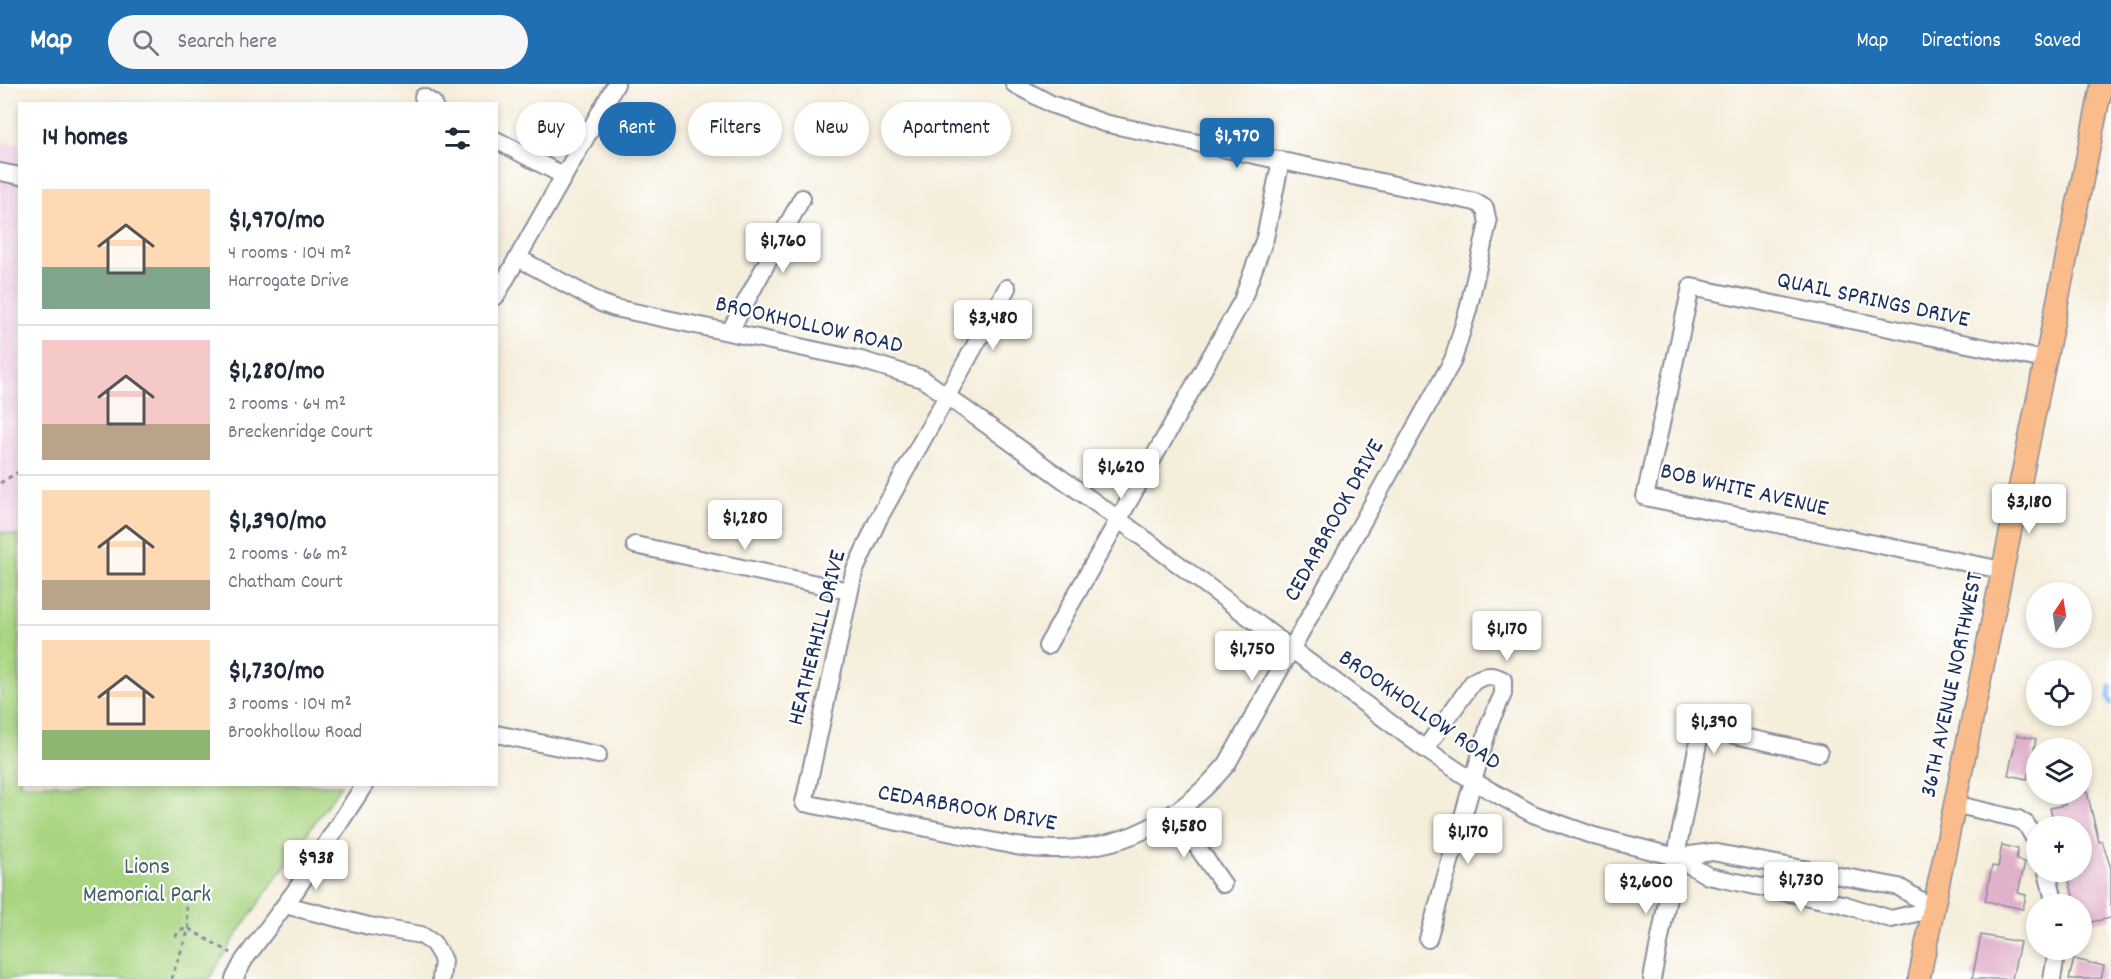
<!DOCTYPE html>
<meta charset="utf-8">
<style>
:root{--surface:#fff;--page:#f6f6f7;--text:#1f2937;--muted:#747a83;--line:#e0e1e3;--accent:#1f6fb2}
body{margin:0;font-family:Dekko,sans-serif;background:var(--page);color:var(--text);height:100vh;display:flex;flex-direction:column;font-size:22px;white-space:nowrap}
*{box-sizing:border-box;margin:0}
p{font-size:20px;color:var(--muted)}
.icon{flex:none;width:33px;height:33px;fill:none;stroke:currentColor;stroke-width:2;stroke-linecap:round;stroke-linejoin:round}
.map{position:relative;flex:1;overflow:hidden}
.panel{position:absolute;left:18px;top:18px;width:480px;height:684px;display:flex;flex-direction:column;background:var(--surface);border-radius:0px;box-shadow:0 3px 9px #0003}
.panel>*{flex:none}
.top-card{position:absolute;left:516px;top:18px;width:570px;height:54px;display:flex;gap:12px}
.needle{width:39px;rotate:12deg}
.tools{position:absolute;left:2026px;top:498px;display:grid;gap:12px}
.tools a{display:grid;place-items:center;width:66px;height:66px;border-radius:50%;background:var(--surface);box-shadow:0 3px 9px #0003;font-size:30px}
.price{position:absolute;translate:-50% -51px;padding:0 14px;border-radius:6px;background:#fff;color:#222;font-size:20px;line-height:39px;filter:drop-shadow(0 2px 3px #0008)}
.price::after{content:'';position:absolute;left:50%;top:36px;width:18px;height:14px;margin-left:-9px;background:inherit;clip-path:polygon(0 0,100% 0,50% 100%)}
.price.current{background:var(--accent);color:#fff}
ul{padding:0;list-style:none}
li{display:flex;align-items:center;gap:18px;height:150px;padding:0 24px}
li+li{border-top:2px solid var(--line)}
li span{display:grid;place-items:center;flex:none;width:168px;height:120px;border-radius:0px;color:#555}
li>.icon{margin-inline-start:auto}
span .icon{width:72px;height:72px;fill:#fffc;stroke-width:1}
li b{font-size:26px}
h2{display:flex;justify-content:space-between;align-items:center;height:72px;padding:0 24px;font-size:26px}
.chip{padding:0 21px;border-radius:27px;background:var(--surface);box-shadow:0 3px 9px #0003;font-size:21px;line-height:54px}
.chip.current{background:var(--accent);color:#fff}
header{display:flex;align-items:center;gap:36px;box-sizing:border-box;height:84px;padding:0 30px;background:var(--accent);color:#fff}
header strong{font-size:28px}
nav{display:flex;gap:33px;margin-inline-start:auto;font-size:21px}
.search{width:420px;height:54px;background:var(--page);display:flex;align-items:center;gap:15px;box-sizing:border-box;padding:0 21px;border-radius:33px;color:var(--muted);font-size:22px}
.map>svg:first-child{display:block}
.built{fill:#efd0e6}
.green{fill:#a9d480;stroke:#62826f;stroke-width:1.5}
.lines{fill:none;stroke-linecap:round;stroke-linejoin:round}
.stream{stroke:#7bb6ec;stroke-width:4.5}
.building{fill:#e1b1cc}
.minor-casing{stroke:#888e9c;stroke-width:20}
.major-casing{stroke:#888e9c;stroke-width:24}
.path{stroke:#888e9c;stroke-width:3;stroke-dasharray:4.5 4.5;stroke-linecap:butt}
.minor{stroke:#fff;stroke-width:16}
.major{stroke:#f9bc8a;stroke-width:21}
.labels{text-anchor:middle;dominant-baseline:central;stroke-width:4.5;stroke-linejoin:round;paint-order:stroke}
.street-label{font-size:24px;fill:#1b2f5e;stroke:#fff}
.park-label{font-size:24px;fill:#466168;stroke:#fff}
</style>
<header>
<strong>Map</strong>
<div class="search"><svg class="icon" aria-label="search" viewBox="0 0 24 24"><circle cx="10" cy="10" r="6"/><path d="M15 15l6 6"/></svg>Search here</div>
<nav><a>Map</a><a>Directions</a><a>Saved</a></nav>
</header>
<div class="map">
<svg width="2111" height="895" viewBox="0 0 2111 895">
<rect width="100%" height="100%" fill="#fff"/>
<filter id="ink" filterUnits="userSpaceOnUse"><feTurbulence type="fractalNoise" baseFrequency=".0167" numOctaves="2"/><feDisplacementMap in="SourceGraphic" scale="12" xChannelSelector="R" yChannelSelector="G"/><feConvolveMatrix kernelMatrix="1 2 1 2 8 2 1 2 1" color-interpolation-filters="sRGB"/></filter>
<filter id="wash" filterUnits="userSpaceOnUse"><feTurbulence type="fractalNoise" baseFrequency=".008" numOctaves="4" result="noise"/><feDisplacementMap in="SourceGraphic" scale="24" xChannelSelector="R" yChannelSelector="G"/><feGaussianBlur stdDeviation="1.35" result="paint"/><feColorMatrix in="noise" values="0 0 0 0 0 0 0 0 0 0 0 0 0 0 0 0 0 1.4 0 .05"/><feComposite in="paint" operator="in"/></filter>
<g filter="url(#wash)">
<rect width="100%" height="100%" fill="#f5eedb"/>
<polygon class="built" points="0,57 19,61 19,452 0,448"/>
<polygon class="green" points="0,448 19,452 20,700 341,701 231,859 209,895 0,895"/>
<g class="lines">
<polyline class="stream" points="2111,602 2108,614 2111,619"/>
</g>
<g id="blocks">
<g class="building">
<polygon points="2017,651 2036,655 2027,695 2008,691"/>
<polygon points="2087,708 2099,758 2102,757 2111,784 2111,834 2082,840 2082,820 2075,820 2067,788 2082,788 2082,742 2054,742 2050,724 2065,721 2063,713"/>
<polygon points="2002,761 2018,765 2016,776 2025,778 2018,809 2026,811 2023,825 1985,817 1992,782 1998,783"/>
<polygon points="1981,851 2020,858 2012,895 1972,895"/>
<polygon points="2074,875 2104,882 2101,895 2069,895"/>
</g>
</g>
</g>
<g filter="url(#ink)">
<use href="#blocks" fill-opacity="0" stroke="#888e9c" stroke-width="1.5"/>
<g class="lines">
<g class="minor-casing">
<g id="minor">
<polyline points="423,13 434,20"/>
<polyline points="496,56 564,92"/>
<polyline points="0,88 20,92"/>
<polyline points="518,174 601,219 615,224 861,276 923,295 1118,435 1425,665 1473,697 1533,730 1594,752 1676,773 1708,792 1842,820 1891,835 1934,825"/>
<path d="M1007,204L879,434L854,488L804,719L1016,762C1103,775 1171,747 1227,680L1453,276L1468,226L1488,139L1485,124L1475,118L1104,39L1051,20L1014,0"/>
<polyline points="496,212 616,0"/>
<polyline points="730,247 802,114"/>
<polyline points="635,461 849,507"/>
<polyline points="2002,486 1645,413 1691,203 2045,276"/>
<polyline points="1047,562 1242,217 1265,154 1281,76"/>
<polyline points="496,650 598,671"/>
<path d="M1425,665L1473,598C1483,591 1493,590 1503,596V610L1490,638L1428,855"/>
<polyline points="1954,720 2018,735 2026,740 2037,759"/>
<polyline points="1174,729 1223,800"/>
<polyline points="1676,773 1712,768 1899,803 1934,825"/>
<polyline points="2047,788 2055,820"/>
<polyline points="285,821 369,842 421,851 433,859 440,870 443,877 441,895"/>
<polyline points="234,895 244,876 296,806 365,700"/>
<polyline points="1652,895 1701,644 1819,669"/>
<polyline points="2052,895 2057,866"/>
</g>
</g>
<g class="major-casing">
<polyline id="major" points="1919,895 2102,0"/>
</g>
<g class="path">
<polyline points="0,399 20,387"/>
<polyline points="168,808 185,813 189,845 171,895"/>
<polyline points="175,853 180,846 189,845 231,869"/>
</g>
<use href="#minor" class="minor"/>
<use href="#major" class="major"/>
</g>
</g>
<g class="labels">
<g class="street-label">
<text transform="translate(1873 217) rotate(12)">QUAIL SPRINGS DRIVE</text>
<text transform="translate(809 242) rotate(13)">BROOKHOLLOW ROAD</text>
<text transform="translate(1744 407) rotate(13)">BOB WHITE AVENUE</text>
<text transform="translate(1335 437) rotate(-61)">CEDARBROOK DRIVE</text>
<text transform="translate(818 554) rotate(-76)">HEATHERHILL DRIVE</text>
<text transform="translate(1953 601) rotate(-78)">36TH AVENUE NORTHWEST</text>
<text transform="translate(1419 627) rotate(35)">BROOKHOLLOW ROAD</text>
<text transform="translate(967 725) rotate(10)">CEDARBROOK DRIVE</text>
</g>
<g class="park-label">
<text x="147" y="784">Lions<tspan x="147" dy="28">Memorial Park</tspan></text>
</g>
</g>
</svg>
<div class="tools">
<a><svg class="needle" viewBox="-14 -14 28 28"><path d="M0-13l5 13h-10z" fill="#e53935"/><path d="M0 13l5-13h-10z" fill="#747a83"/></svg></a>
<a><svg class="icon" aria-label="locate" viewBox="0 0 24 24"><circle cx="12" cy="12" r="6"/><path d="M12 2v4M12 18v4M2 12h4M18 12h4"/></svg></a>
<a><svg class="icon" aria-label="layers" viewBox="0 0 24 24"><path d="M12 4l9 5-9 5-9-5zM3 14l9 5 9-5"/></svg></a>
<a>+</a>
<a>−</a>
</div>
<b class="price current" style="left:1237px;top:85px">$1,970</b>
<b class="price" style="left:783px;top:190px">$1,760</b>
<b class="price" style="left:993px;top:267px">$3,480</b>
<b class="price" style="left:1121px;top:416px">$1,620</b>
<b class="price" style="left:2029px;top:451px">$3,180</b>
<b class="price" style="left:745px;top:467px">$1,280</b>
<b class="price" style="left:1507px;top:578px">$1,170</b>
<b class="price" style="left:1252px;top:598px">$1,750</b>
<b class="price" style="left:1714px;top:671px">$1,390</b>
<b class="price" style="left:1184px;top:775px">$1,580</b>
<b class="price" style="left:1468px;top:781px">$1,170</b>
<b class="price" style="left:316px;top:807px">$938</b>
<b class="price" style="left:1801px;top:829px">$1,730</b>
<b class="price" style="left:1646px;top:831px">$2,600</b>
<div class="top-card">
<a class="chip">Buy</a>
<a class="chip current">Rent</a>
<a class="chip">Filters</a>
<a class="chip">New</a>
<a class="chip">Apartment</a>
</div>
<section class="panel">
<h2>14 homes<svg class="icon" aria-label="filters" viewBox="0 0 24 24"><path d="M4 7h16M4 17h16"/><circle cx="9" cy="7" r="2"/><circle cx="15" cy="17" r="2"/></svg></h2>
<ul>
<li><span style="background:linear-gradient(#ffd9b3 65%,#7fa58c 0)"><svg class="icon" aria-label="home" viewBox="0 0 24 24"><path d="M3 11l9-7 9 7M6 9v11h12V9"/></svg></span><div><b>$1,970/mo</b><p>4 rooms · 104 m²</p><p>Harrogate Drive</p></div></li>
<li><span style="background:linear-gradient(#f6c9c9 70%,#b9a48a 0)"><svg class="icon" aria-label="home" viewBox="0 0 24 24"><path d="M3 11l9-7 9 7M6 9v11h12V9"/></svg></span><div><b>$1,280/mo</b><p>2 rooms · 64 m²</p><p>Breckenridge Court</p></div></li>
<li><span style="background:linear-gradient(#ffd9b3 75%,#b9a48a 0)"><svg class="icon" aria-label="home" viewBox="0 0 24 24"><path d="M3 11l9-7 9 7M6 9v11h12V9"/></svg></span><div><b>$1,390/mo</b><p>2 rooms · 66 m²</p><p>Chatham Court</p></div></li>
<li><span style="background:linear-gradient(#ffd9b3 75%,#8fb573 0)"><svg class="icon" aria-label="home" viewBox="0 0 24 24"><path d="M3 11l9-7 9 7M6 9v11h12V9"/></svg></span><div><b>$1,730/mo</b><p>3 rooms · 104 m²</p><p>Brookhollow Road</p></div></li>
</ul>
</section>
</div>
